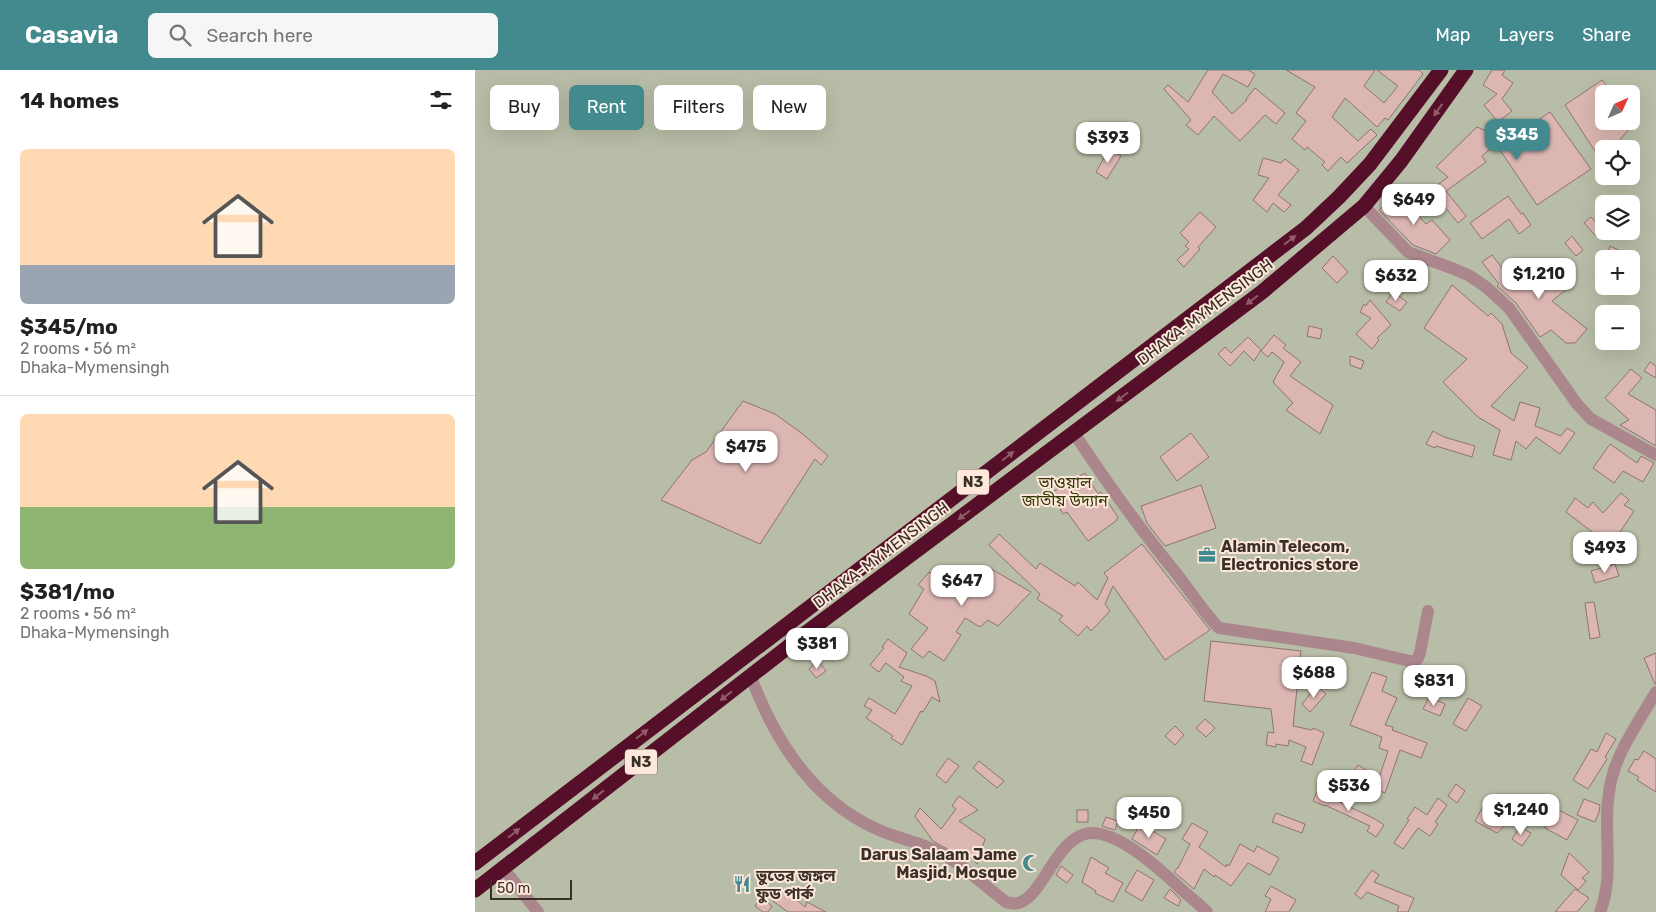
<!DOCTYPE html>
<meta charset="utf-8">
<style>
:root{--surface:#fff;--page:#f6f6f6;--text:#222;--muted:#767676;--line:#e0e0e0;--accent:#428a8d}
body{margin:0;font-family:Rubik,"Noto Sans Bengali",sans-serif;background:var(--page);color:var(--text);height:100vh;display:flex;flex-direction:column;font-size:19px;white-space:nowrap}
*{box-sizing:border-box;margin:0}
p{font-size:16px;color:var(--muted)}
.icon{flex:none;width:28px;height:28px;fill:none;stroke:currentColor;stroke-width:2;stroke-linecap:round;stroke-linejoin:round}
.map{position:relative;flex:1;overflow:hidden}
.side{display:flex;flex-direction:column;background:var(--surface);width:475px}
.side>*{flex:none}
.banner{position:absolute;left:15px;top:15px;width:475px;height:45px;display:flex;gap:10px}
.needle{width:32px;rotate:45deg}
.fabs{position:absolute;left:1120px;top:15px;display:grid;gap:10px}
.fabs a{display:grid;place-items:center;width:45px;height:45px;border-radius:8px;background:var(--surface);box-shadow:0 5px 20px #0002;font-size:25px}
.scale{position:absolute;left:15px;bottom:12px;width:82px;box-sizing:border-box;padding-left:5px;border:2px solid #3a302a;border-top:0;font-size:14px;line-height:18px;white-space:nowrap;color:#3a302a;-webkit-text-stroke:4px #fee8db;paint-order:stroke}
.price{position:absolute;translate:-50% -42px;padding:0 11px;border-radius:10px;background:#fff;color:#222;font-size:16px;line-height:32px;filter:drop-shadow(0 1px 2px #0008)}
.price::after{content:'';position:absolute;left:50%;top:30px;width:15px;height:11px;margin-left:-8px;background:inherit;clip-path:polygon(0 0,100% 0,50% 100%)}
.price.active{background:var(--accent);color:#fff}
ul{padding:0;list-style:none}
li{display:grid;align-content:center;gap:10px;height:265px;padding:0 20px}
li+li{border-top:1px solid var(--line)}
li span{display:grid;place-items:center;height:155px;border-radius:8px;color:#555}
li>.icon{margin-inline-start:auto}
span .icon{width:90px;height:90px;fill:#fffc;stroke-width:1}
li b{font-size:21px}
h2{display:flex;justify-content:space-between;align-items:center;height:60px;padding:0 20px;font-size:21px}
.chip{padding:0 18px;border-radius:8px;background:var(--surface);box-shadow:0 5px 20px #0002;font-size:18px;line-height:45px}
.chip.active{background:var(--accent);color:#fff}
header{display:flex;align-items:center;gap:30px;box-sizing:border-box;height:70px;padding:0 25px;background:var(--accent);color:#fff}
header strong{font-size:24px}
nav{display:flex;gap:28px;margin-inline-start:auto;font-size:18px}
.search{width:350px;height:45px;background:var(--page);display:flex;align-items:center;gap:12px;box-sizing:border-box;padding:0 18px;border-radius:8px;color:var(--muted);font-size:19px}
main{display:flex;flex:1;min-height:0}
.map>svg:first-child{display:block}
.green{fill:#b7bda6;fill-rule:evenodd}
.building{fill:#dbb6b2;stroke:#907371}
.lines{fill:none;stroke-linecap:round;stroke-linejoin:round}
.minor{stroke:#ab868d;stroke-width:12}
.highway{stroke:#560f28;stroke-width:15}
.oneway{fill:#915b67}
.labels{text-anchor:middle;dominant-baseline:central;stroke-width:4;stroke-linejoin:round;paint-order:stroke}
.shield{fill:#fee8db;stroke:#75675f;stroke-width:1}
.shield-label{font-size:15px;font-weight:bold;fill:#3a302a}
.street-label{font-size:16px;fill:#3a302a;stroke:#fee8db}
.park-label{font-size:16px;fill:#2f3803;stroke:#fee8db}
.poi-label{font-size:16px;font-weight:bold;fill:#3a302a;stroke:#fee8db;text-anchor:start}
</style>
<header>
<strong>Casavia</strong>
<div class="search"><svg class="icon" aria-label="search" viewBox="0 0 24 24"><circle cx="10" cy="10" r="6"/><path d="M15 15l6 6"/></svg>Search here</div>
<nav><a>Map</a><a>Layers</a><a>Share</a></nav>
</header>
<main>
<section class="side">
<h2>14 homes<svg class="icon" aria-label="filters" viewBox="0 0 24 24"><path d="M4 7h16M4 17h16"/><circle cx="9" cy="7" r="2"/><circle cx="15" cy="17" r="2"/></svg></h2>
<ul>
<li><span style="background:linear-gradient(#ffd9b3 75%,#9aa5b1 0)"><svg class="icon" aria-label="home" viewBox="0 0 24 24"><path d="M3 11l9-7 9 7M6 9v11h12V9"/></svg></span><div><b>$345/mo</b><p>2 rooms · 56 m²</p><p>Dhaka-Mymensingh</p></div></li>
<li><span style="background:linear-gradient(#ffd9b3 60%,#8fb573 0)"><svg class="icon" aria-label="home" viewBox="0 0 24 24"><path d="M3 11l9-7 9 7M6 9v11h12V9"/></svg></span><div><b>$381/mo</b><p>2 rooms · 56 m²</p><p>Dhaka-Mymensingh</p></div></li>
</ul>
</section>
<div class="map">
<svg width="1181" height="842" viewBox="0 0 1181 842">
<rect width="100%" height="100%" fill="#fee8db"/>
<path class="green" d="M0,0H1181V842H0ZM1129,24H1156V51H1129ZM1129,79H1156V106H1129ZM1129,134H1156V161H1129ZM1129,189H1156V216H1129ZM1129,244H1156V271H1129Z"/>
<g class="building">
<polygon points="733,0 773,0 780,4 773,17 748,4 737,22 757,44 772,30 771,29 780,18 810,43 801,54 790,45 765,71 739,46 723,65 711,55 716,50 689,19 693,15 713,32"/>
<polygon points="811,0 900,0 889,16 909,33 923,16 902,0 944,0 948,4 913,50 910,48 902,57 870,28 857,47 883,71 896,59 902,65 872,93 866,87 853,101 847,95 850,92 832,77 830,80 817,69 831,51 821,43 840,17"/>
<polygon points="1017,0 1030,0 1027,5 1038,13 1027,29 1037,41 1023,52 1009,35 1022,24 1008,15"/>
<polygon points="1127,10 1138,24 1129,24 1129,51 1161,51 1137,79 1129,79 1129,95 1090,35"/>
<polygon points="1075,42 1116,99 1062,135 1021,74 1007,86 1011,92 971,121 991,146 983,153 956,120 973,107 961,97 1002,57 1042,75 1036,69"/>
<polygon points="634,79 646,86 632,109 621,102"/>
<polygon points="788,88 806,93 810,89 824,100 803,125 816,135 809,142 798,133 792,142 778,130 794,108 783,105"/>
<polygon points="923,123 951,154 957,150 975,170 961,184 938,175 904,140"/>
<polygon points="1033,126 1046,144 1048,143 1056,155 1044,164 1034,149 1007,169 995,153"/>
<polygon points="725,142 741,157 723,177 725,179 709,197 702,190 714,179 710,176 714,172 705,163"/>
<polygon points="1116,147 1128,160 1121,166 1109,153"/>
<polygon points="1097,166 1108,180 1101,186 1090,173"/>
<polygon points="1135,176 1163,189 1139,189 1132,185"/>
<polygon points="1017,185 1038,212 1040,210 1044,215 1069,191 1080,202 1093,218 1077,231 1112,259 1100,273 1091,273 1076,260 1065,267 1041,233 1022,216 1024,214 1007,192"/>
<polygon points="858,186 873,202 862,213 847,198"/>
<polygon points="977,215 1013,246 1016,243 1027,254 1036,283 1053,297 1016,336 1039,351 1045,332 1065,338 1060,356 1086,366 1092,358 1100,363 1085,384 1061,367 1051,379 1041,371 1036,390 1018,385 1025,360 1003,347 968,312 992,289 949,258"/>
<polygon points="918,222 932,232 925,241 911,232"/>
<polygon points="895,230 916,255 902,268 904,270 897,279 881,264 896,248 885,242 889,234 891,236"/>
<polygon points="834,256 847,259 845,269 832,266"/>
<polygon points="799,265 811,275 808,278 826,292 815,306 858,335 845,364 811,340 818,333 798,312 809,292 797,282 793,287 786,281"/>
<polygon points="773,267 786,280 779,291 769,281 755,296 743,284 750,277 756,283"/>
<polygon points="875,286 889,291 886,299 875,295"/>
<polygon points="1175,292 1181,296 1181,308 1169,301"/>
<polygon points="1156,299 1167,308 1153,324 1181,340 1181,376 1145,355 1154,350 1130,328"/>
<polygon points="268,331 300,344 329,365 353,386 346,395 340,389 285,474 186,430 217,390 231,382"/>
<polygon points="958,361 969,367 1000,376 997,387 961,376 960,378 951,374"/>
<polygon points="716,363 734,387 702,411 685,387"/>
<polygon points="1135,374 1162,393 1166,386 1179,393 1168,412 1148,401 1139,413 1118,398"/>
<polygon points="610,403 623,424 626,422 643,447 641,451 613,471 592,442 588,444 576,423"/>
<polygon points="726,415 741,458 690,476 672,453 666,436"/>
<polygon points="1146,423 1154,430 1149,435 1159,441 1145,462 1146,462 1138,479 1118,466 1120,464 1091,442 1100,428 1113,438 1118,432 1128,443"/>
<polygon points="524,464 561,499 565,493 600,516 603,512 622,530 633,508 629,503 667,474 735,560 690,590 638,516 630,534 635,541 616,561 612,556 603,566 584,550 588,546 562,529 565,524 514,475"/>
<polygon points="1140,494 1144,506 1120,513 1116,501"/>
<polygon points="490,496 503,506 511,496 556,522 523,556 513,550 505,557 490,548 481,562 486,565 469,591 454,581 448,588 436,579 453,558 434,544 449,519 443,515 454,502 472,516"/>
<polygon points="1119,532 1125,567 1115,569 1110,533"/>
<polygon points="413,569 432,583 424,597 451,606 460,611 465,632 457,627 448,642 446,641 427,675 416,668 418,666 391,648 397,640 389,636 394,628 420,644 437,616 426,611 429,607 411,593 404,602 395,595 409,578 407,577"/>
<polygon points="736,571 826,581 818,656 837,660 838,658 849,663 837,695 826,691 831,677 814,670 813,676 801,674 801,677 791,675 793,662 799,663 796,639 729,631"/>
<polygon points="1181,583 1181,614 1180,614 1169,588"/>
<polygon points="343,591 351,601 341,608 334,599"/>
<polygon points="897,602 912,607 907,621 922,628 910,655 918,657 917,660 952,673 946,688 925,680 910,723 905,721 903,724 876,706 883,695 904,708 913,681 904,678 907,667 875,655"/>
<polygon points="842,616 851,624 835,642 827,634"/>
<polygon points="954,627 970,634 965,646 948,639"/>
<polygon points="993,628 1007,636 991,661 978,654"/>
<polygon points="730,649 740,658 731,667 721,658"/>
<polygon points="700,656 709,665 700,675 690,666"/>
<polygon points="1131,663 1141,669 1130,687 1132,689 1113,719 1098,710 1116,679 1122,682"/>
<polygon points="1169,681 1181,689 1181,722 1162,710 1164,707 1153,701 1160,689 1163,690"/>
<polygon points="473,688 484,696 471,713 461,705"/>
<polygon points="504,691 529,711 522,718 498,698"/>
<polygon points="981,714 990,721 982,733 973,726"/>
<polygon points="843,719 855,724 854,727 900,749 909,755 901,767 892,761 895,756 850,735 850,736 838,731"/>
<polygon points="484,726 503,740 484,751 510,769 502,794 492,784 489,788 458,771 440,746 445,738 466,759 481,739 477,736"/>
<polygon points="679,727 700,737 696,746 675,735"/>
<polygon points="963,728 972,735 960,752 963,754 955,766 943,758 928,779 919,773 934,750 932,749 940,737 952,745"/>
<polygon points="1109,729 1125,735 1124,742 1120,752 1102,745"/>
<polygon points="1011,731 1039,747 1022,763 1000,751"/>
<polygon points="1080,738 1103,750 1092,770 1070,758"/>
<rect x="602" y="740" width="11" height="12"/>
<polygon points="801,743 830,754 827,763 797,752"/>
<polygon points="631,747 643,751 640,760 627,756"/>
<polygon points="717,753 733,762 724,777 751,797 752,794 754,796 765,774 779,782 782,776 804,788 795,805 773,793 756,816 740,805 739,807 729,799 719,819 699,802 702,798 703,798 715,774 707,769"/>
<polygon points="665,754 691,769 682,785 657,769"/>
<polygon points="1045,757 1056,763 1047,776 1037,769"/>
<polygon points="1094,783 1114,802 1107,808 1111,811 1103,820 1086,805"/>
<polygon points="616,787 634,798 630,803 648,813 638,832 620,823 621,821 607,812"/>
<polygon points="586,796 598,805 592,813 581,805"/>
<polygon points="662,800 679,810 667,831 650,821"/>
<polygon points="897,800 904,805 899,812 939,828 933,842 922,842 924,836 892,822 886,829 880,824"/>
<polygon points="796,816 821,830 814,842 790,842 796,829 790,826"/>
<polygon points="695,819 706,830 703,836 689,828"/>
<polygon points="1100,819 1114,828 1102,842 1080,842"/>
<polygon points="310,820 330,837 332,832 351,842 313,842 298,831"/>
<polygon points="286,828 297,836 293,842 288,842 280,836"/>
</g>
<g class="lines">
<g class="minor">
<polyline points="889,136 933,182 979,199 995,206 1011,217 1034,238 1102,334 1116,349 1181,385"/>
<path d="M599,363C630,410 662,455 697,498C714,518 726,540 744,558L879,578L939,592L943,588L945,583L953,541"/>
<path d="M276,607C300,671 339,732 404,760C424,769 448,773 468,784C488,795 512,818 531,832C536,833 541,835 546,832C568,823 581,772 610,764C639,756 687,801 706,819C715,827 724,834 732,842"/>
<polyline points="28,798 63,842"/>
<path d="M1125,842C1139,808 1129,767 1133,731C1134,722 1135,712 1138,704C1144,680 1168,644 1181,622"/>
</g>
<g class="highway">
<polyline points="0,793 831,158 864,127 895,94 966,0"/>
<polyline points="0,820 331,563 787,222 889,136 926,91 991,0"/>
</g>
</g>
<defs><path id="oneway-solid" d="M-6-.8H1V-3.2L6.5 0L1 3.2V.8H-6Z" transform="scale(1.25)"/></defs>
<g class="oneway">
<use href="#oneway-solid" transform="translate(963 40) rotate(125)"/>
<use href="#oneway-solid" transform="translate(815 170) rotate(-38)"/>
<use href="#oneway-solid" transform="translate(777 230) rotate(143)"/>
<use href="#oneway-solid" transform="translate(647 327) rotate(143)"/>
<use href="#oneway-solid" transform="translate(533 386) rotate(-37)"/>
<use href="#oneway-solid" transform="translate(489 445) rotate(143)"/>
<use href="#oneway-solid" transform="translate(251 626) rotate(142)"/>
<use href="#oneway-solid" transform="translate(167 664) rotate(-38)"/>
<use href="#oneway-solid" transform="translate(123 725) rotate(142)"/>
<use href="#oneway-solid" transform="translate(39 763) rotate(-38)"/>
</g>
<defs>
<g id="office-bare" transform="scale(1.35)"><path d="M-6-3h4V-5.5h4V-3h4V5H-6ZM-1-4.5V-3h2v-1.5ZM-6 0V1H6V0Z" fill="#428a8d" stroke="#fee8db" stroke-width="2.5" paint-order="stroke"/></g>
<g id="mosque-bare" transform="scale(1.35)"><path d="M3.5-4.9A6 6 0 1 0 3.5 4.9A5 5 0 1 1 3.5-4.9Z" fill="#428a8d" stroke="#fee8db" stroke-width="2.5" paint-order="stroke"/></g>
<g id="restaurant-bare" transform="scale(1.35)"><path d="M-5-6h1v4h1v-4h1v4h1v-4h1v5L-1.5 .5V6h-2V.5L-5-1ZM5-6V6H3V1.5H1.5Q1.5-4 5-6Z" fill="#428a8d" stroke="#fee8db" stroke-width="2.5" paint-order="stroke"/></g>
</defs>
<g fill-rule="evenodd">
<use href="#office-bare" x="732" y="485"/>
<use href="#mosque-bare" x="556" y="793"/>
<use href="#restaurant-bare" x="267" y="814"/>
</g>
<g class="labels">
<g class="shield">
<rect x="482" y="399.5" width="32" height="25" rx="4"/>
<rect x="150" y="679.5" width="32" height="25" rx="4"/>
</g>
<g class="shield-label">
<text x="498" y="412">N3</text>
<text x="166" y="692">N3</text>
</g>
<g class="street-label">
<text transform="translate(730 242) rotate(-37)">DHAKA-MYMENSINGH</text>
<text transform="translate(406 485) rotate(-37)">DHAKA-MYMENSINGH</text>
</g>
<g class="park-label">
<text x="590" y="412">ভাওয়াল<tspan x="590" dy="18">জাতীয় উদ্যান</tspan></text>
</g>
<g class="poi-label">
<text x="746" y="476">Alamin Telecom,<tspan x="746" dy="18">Electronics store</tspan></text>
<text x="542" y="784" text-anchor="end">Darus Salaam Jame<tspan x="542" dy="18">Masjid, Mosque</tspan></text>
<text x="281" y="805">ভুতের জঙ্গল<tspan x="281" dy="18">ফুড পার্ক</tspan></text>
</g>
</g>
</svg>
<div class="fabs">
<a><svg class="needle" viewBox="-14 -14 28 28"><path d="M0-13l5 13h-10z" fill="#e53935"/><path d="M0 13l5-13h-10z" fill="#767676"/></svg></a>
<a><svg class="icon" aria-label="locate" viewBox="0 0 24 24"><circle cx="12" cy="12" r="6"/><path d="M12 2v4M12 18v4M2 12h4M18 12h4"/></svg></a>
<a><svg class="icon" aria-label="layers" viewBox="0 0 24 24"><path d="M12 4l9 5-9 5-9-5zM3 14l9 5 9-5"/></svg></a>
<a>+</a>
<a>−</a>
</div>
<div class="scale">50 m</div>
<b class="price active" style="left:1042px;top:91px">$345</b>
<b class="price" style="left:633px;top:94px">$393</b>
<b class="price" style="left:939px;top:156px">$649</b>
<b class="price" style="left:1064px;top:230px">$1,210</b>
<b class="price" style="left:921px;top:232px">$632</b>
<b class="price" style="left:271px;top:403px">$475</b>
<b class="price" style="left:1130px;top:504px">$493</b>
<b class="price" style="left:487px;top:537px">$647</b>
<b class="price" style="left:342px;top:600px">$381</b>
<b class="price" style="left:839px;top:629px">$688</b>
<b class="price" style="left:959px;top:637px">$831</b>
<b class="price" style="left:874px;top:742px">$536</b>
<b class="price" style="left:1046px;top:766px">$1,240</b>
<b class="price" style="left:674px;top:769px">$450</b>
<div class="banner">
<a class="chip">Buy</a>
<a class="chip active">Rent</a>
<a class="chip">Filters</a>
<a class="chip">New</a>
</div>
</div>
</main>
